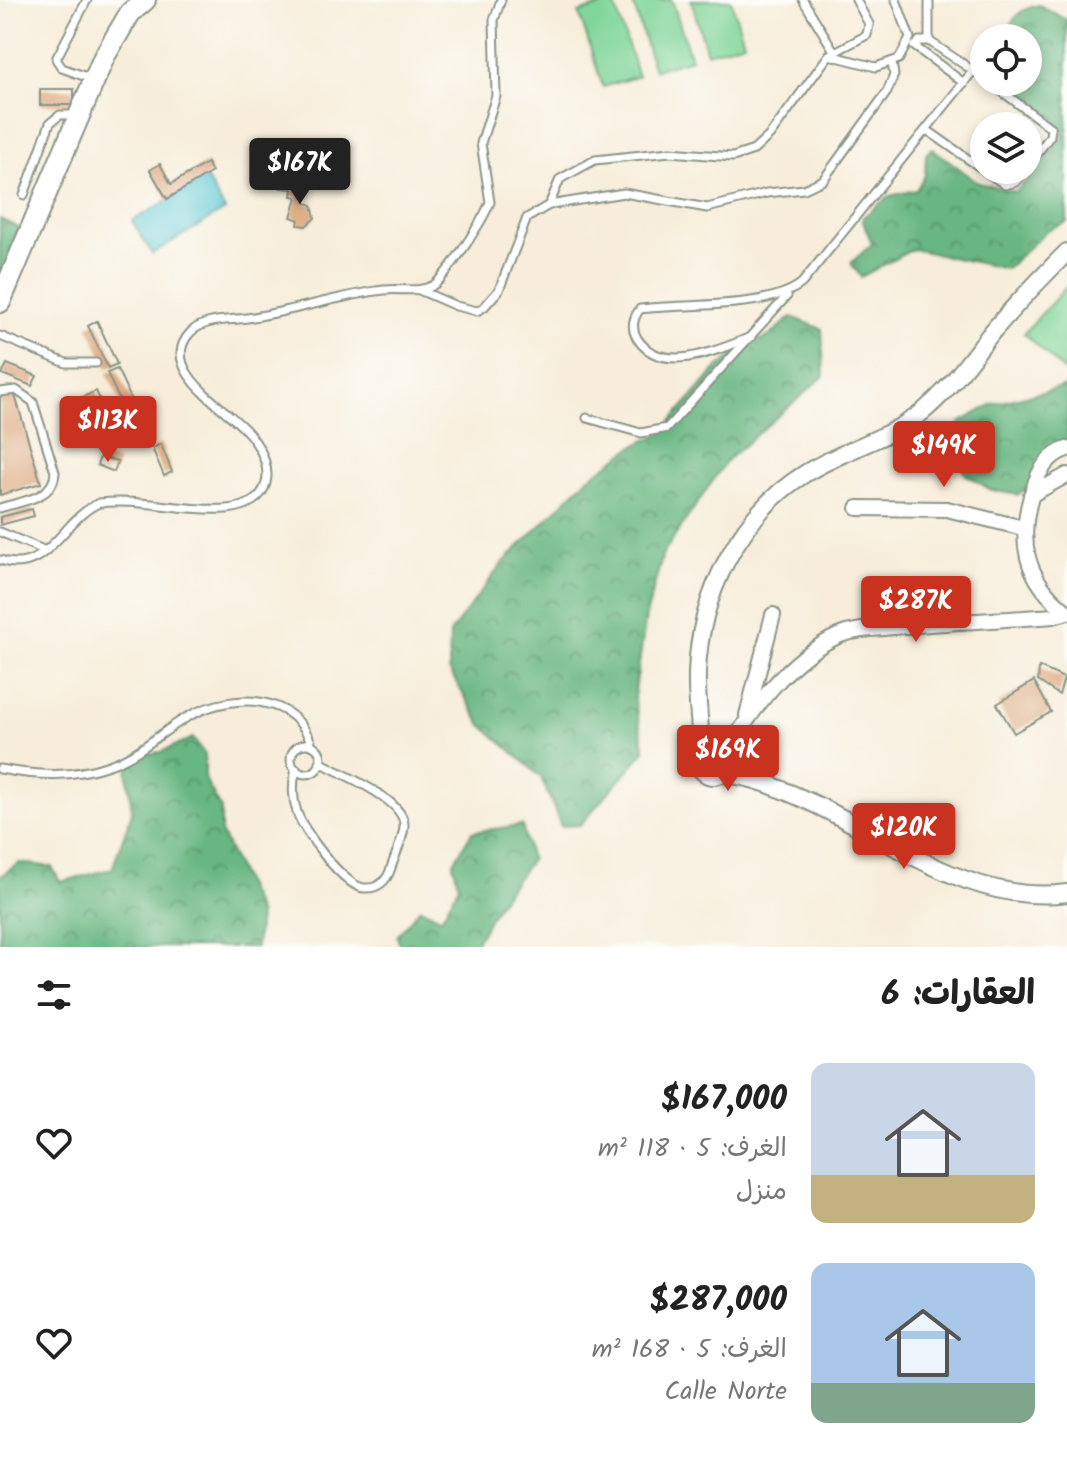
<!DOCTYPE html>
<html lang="ar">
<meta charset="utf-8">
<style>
:root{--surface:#fff;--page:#f2f2f2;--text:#222;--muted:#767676;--accent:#c8321e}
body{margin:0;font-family:Kalam,"Playpen Sans Arabic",sans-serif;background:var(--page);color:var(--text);direction:rtl;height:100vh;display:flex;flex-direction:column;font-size:30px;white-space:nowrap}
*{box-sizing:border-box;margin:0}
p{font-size:26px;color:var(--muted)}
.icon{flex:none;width:44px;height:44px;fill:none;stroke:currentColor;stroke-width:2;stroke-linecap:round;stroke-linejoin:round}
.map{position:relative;height:947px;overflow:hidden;direction:ltr}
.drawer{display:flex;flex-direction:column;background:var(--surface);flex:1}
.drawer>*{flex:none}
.controls{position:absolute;left:970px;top:24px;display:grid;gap:16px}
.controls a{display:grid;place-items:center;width:72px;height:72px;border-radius:50%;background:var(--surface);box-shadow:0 4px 12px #0003;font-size:40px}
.price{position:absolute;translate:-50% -68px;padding:0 18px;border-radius:8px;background:var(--accent);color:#fff;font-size:26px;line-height:52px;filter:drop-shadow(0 2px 4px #0008)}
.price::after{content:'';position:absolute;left:50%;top:48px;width:24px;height:18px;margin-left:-12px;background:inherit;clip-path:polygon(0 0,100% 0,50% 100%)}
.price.selected{background:#222;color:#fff}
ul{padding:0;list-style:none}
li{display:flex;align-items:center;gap:24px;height:200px;padding:0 32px}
li span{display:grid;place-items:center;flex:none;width:224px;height:160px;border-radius:16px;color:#555}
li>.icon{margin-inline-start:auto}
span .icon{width:96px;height:96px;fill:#fffc;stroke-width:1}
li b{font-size:34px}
h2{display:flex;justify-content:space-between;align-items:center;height:96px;padding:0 32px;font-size:34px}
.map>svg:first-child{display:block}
.grass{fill:#80d599;stroke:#508966;stroke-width:2}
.forest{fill:url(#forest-crowns);stroke:#447a5a;stroke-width:2}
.water{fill:#5bc7d4;stroke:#3d8284;stroke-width:2}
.building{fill:#dfaf88}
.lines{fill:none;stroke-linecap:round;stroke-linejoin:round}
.service-casing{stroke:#8b9587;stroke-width:11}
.minor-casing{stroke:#8b9587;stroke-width:18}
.tertiary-casing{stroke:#8b9587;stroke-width:20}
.primary-casing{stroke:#8b9587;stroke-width:24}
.service{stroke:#fff;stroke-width:7}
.minor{stroke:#fff;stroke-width:14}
.tertiary{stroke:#fff;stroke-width:16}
.primary{stroke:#fff;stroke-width:20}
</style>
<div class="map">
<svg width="1067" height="947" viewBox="0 0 1067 947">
<defs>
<pattern id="forest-crowns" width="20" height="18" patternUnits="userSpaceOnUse" patternTransform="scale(2)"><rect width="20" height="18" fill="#68b681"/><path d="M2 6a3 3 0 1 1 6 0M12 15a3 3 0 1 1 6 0" fill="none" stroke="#55956a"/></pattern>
</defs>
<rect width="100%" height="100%" fill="#fdfcf7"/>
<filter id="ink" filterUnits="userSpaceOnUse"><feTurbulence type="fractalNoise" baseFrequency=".0125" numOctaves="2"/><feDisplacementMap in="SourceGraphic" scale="16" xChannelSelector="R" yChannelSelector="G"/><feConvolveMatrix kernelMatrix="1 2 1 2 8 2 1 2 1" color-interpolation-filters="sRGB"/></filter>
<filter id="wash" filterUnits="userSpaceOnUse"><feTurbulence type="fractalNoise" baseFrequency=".006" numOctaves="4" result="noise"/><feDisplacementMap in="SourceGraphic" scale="32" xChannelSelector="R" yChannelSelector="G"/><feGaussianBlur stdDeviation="1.8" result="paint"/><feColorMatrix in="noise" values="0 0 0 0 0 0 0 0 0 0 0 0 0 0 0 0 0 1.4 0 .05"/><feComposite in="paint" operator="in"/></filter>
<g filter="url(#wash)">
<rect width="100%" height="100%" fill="#f7edda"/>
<g class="grass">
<polygon points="632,0 672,0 691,59 654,70"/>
<polygon points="691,0 731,0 744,42 707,53"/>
<polygon points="614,2 638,76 603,87 579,13"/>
<polygon points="1067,286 1067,374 1024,333"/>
</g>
<g class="forest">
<path d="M1039,5L1067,20V222L1047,230L1006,269L913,249L861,277L851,263L872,244L862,218L889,196L916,190L925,175L926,154L932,148L979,183L1016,192L1064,136L1056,120L1009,82H1028V38H1003C1014,19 1015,10 1039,5Z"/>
<polygon points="0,219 19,228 0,275"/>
<polygon points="792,317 822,329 824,376 726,461 663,554 646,616 634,698 645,751 580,825 561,826 541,777 481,724 449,670 450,633 502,564 588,478 634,446 661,433 717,368 749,344 768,337"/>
<polygon points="1067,386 1067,438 1035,483 1017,495 991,490 965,474 953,446 960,423 993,404"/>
<polygon points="193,738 205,755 205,779 221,809 221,832 259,915 256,947 0,947 0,876 19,863 52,867 60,882 112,869 132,812 127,770 138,755 161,752"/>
<polygon points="522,825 531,860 500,901 473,947 400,947 397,936 420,908 441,918 459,886 453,864 472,832"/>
</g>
<polygon class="water" points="206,178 225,210 152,254 132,221"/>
<g id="blocks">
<g class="building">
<rect x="40" y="89" width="34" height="16"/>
<polygon points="207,163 212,172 167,199 150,170 160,164 171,184"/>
<polygon points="285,181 298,184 306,203 312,205 315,218 306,226 298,225 299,220 291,217 297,197 292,196 293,189 281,188"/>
<polygon points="97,321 117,364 108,368 88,326"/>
<polygon points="7,364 37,376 32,386 2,374"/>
<polygon points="117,369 136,409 126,414 107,373"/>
<polygon points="96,391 116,434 93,444 74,401"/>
<polygon points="14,392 41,483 0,495 0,396"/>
<polygon points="140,415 151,440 144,444 133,418"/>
<polygon points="161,444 172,472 164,476 152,448"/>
<polygon points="100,457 118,461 114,472 97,465"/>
<polygon points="32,509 34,516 0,525 0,517"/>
<polygon points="1039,667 1064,678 1059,695 1038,681"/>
<polygon points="1034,681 1051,712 1014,733 997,704"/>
</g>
</g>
</g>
<g filter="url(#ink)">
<use href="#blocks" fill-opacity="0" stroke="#8b9587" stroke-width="2"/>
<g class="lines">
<g class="service-casing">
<g id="service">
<polyline points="87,0 56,59 62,68 92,79"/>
<polyline points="803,0 834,51"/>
<polyline points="929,0 929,41"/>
<polyline points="914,46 964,83"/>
<polyline points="916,47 919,41 929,41 984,78"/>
<polyline points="829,55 876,67 899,59 910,38 896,0"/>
<polyline points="989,82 1051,128 1050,136 1028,166"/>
<polyline points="927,130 1005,185 1016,182 1025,170"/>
<polyline points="24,195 50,123 60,115 76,115"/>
<polyline points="549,205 560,179 595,160 670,152 733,157 754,150 770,135 829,55 867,35 869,24 856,0"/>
<polyline points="419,290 456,306 477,311 484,307 499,290 527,218 549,205 624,193 707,208 767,193 804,189 823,180 887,92 894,75 892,63"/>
<polyline points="0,336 66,363 96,363"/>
<path d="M751,337C721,349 661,377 637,338C631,328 633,318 640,309C685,303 769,310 802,283L973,71"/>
<path d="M0,392L16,390L33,402L55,472C54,499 22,501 0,508"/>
<polyline points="587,418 641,433 667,428 787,296"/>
<polyline points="0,532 46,551"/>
<path d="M0,560C47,577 62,519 99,503C139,498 184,512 226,509C273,505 277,469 251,436C233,411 155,371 190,333C204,318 229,321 247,318C293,312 339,295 384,290C399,288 418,293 432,286C446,278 484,219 490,202L481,143L496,96L494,20L501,0"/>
<circle cx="306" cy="759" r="15"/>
<path d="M0,769C38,776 72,778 109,765C142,754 163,729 193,714C235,693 295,694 312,745"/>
<path d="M296,769C292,784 292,797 297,812C302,830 345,887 364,888C378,889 387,881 391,868C395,855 403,840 404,827C407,800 341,774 320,762"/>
</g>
</g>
<g class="minor-casing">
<g id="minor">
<path d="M1067,449C1048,455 1038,472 1033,490C1017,539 1024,579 1067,612"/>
<polyline points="1031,495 1067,475"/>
<polyline points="858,508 947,509 1023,528"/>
<polyline points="747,715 773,615"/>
<path d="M725,755C752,709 788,659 838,636C853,629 876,629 893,627C946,622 1000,620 1053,616L1067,612"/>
</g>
</g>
<g class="tertiary-casing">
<g id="tertiary">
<circle cx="713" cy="762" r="14"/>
<path d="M700,758C702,729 696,702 697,674C699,596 739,514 806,473C843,450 885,440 920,414C949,391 969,361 992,332C1016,304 1041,278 1067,252"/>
<path d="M722,774C753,776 779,788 808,801C891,839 972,906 1067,893"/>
</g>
</g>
<g class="primary-casing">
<polyline id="primary" points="0,302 104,57 130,13 145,0"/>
</g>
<use href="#service" class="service"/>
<use href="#minor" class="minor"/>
<use href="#tertiary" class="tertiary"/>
<use href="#primary" class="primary"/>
</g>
</g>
</svg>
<div class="controls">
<a><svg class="icon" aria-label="locate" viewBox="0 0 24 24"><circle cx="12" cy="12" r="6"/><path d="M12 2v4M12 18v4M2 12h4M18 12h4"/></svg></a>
<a><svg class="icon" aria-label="layers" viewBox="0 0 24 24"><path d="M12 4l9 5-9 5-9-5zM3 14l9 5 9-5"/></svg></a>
</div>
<b class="price selected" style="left:300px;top:206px">$167K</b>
<b class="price" style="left:108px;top:464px">$113K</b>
<b class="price" style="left:944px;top:489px">$149K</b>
<b class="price" style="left:916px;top:644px">$287K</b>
<b class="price" style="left:728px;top:793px">$169K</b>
<b class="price" style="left:904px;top:871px">$120K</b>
</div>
<section class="drawer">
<h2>العقارات: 6<svg class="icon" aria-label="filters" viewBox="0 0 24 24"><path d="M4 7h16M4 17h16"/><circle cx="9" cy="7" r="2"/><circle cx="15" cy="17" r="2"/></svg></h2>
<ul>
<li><span style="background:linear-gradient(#c9d6e8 70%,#c2b280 0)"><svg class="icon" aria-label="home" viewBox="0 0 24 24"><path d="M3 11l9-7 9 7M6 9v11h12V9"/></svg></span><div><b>$167,000</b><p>الغرف: 5 · 118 m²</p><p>منزل</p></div><svg class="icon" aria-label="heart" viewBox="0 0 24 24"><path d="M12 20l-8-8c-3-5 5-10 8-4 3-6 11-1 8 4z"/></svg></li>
<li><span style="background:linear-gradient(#a9c7e8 75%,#7fa58c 0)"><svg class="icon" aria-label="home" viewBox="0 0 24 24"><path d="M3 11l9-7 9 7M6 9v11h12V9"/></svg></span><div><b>$287,000</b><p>الغرف: 5 · 168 m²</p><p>Calle Norte</p></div><svg class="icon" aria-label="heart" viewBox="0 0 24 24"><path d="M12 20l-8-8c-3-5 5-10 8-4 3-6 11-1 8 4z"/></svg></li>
</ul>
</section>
